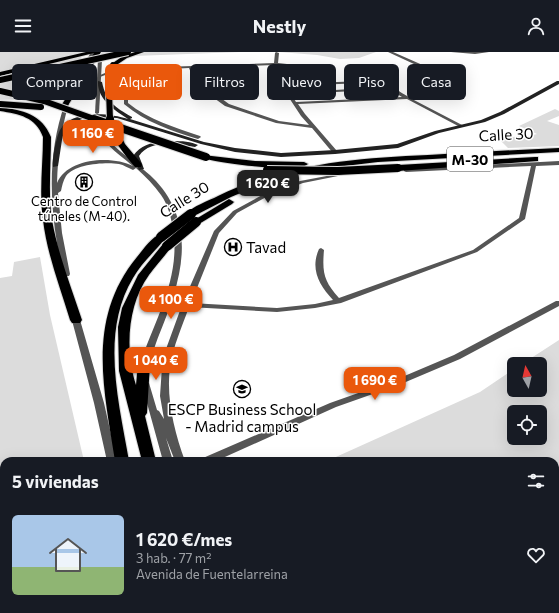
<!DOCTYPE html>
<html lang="es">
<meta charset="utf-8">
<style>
:root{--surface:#171b24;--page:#242831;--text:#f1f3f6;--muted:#9ea1a6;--line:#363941;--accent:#ea580c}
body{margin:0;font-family:Commissioner,sans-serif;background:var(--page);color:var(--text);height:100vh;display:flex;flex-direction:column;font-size:15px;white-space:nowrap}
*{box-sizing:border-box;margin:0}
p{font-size:13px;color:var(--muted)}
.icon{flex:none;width:22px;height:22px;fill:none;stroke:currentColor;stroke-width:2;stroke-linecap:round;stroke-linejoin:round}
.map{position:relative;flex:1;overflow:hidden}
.drawer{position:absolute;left:0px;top:405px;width:559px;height:156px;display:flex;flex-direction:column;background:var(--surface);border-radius:12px 12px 0 0;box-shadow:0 4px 16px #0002}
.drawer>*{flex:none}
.hud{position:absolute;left:12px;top:12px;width:535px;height:36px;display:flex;gap:8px}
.needle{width:26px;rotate:352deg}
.buttons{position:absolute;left:507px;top:305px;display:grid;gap:8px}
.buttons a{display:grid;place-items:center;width:40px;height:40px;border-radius:6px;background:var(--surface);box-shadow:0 4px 16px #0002;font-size:20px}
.price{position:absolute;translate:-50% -34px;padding:0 9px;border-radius:8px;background:var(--accent);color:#fff;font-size:13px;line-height:26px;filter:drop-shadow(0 1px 2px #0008)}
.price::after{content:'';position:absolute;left:50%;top:24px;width:12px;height:9px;margin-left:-6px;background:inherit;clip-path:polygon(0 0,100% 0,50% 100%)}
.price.current{background:#222;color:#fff}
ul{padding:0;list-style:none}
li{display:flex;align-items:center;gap:12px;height:100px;padding:0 12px}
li+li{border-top:1px solid var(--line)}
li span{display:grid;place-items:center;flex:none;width:112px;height:80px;border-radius:6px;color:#555}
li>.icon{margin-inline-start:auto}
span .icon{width:48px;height:48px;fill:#fffc;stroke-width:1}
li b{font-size:17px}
h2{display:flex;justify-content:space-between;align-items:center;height:48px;padding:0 12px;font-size:17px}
.chip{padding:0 14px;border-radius:6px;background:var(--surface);box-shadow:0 4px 16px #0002;font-size:14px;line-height:36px}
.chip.current{background:var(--accent);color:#fff}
header{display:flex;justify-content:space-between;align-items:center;height:52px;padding:0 12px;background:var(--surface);font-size:18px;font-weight:700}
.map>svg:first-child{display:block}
.green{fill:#dcdcdc;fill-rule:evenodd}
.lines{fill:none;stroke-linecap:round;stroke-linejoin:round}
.tertiary-tunnel{stroke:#d9d9d9;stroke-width:4.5;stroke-dasharray:4.5 2;stroke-linecap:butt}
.motorway-casing{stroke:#dbdbdb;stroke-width:2}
.minor{fill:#555;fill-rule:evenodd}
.tertiary{fill:#555;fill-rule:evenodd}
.secondary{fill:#222;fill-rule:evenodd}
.motorway{fill:#000;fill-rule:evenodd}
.motorway-bridge-far2-casing{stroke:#dbdbdb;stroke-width:8;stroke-linecap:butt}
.motorway-bridge-far1-casing{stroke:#dbdbdb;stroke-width:10;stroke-linecap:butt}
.motorway-bridge-casing{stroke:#dbdbdb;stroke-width:12;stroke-linecap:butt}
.motorway-bridge-far2{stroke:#000;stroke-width:6}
.motorway-bridge-far1{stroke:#000;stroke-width:8}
.motorway-bridge{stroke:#000;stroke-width:10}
.labels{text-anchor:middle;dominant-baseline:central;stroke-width:3;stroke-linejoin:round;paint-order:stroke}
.far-poi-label{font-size:13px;fill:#000;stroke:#fff}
.shield{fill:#fff;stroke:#4c4c4c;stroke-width:1}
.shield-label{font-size:14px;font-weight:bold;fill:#000}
.street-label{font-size:15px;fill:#000;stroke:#fff}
.poi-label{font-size:15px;fill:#000;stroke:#fff;text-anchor:start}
</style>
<header><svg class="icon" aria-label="menu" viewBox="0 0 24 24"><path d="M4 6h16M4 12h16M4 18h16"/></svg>Nestly<svg class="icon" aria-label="person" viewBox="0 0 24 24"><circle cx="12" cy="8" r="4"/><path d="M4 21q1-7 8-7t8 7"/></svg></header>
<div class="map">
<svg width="559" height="561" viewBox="0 0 559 561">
<rect width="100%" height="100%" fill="#fff"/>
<g class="green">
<polygon points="0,0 241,0 134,4 84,1 59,46 0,48"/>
<polygon points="279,0 376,0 359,6 340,7 317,3"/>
<polygon points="555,57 559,59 559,64 547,69 559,73 559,94 508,96 498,86 529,84 537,82 519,74"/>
<polygon points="40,205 50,263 84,409 4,409 4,557 58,557 48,561 0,561 0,226 12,224 14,210"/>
<path d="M559,288V561H245L242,557H555V409H327L480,340L514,317V338H540V312H522ZM514,360H540V386H514Z"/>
</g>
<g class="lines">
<polyline class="tertiary-tunnel" points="100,8 101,0"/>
<g class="motorway-casing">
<g id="motorway">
<polygon points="86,0 101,0 67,55 61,54 94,1 0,24 0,20"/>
<polygon points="135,0 144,0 127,6 115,14 110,13 123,4"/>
<polygon points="110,20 113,22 112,39 109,41 106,39 107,22"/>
<path d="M0,55C22,58 42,62 51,85C51,113 48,141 52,168C58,202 71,235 82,268L80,271H72L70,268C60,235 47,202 43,168C39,140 43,112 43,85C36,65 19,62 0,59Z"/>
<path d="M107,68H113L125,92L141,111L142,113L141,115H135C123,101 113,88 106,70Z"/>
<path d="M559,96V100L378,110L328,116L283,125L257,134L231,145L194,164H188L186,162C193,154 208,149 218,144C285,112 356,106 428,103C472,100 515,98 559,96Z"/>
<path d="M203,103L255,109L304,110L308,112C297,122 222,111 206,107H203Z"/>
<polygon points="535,105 538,105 538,109 398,119 394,116 398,113"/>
<polygon points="229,147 234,150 232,152 199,172 196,173 191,170"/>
<path d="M161,182L166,185C156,199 142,210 133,226C100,281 119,350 129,409H115C104,337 86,267 137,205C143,198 152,184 161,182Z"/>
<path d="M167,191L172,194C165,204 156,213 149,223C127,253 125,299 136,333L138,312L140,309L144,308L148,309L150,312L147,361L145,364L156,409H142L119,319L118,275L122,256L138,223L163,192Z"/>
<polygon points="142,557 160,557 161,561 143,561"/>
<polygon points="175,557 193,557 194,561 176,561"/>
</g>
</g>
<g class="minor">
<path d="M276,0L279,1L278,11L314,15L312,16L278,13C278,27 289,38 296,50L402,45C391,39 389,33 387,22L389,21L391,22C394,36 396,38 409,45L441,30L443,28L440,24L388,0H393L443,22L447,28L445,32L412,47L464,74L460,75L407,47L298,52L305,62L337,99L338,100L335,102L333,101L312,76L276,71L225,54L196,33L189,16L128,19V51C149,68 174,75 200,84L201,85L198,87C172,79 145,70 124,52V19L113,20L100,25L98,24L112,18L135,16L274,11L275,1ZM274,13V20L276,26L301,64L309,73L279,69L229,52L200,31L194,16Z"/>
<polygon points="451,0 489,0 475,2"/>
<path d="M363,29L369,30L372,38L318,41L310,32L312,31ZM363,31L365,32L367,36L319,39L315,33Z"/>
<path d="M559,109V113L536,114L525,167L477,200L341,251L315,256L277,260L189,255C182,275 173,294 170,315C166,346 174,379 185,409H175L166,386L173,409H163L142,333L143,331H149L157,358L159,359L164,367L160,344L162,315L166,297L182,253L214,179L233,159L264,142L300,129L348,120V122L303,131L268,144L237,161L219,181L191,251L277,256L315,252L333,248C319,233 310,217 319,197L321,196L324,198C322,221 324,229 339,246L473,198L519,166L531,114L406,120L404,119V117Z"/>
<polygon points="556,249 559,249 559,254 460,307 401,332 336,355 216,409 201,409 203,406 330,351 395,328 454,303"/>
<rect x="119" y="557" width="12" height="4"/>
<polygon points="205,557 217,557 219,561 207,561"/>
</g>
<g class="tertiary">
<polygon points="91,0 95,0 79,29 75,30"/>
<polygon points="100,7 102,8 99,61 97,62 95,61 98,8"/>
<path d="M67,50L69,51C61,77 58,103 57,131C67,106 112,103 133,114C116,100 98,89 95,66L99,65C101,71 101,77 104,82C114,98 142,114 156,129C199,176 180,232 159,283C155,293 152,305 147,314L144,315L140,312C155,267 181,226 173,177C171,165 168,153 161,143C154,133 145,124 136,116L133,118C128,116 124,113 119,112C105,110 75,112 66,124C63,129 62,134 61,139L58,141L62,181L70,222L69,224H63C59,214 58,201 57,191C49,143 49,96 65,51Z"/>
<polygon points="71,259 77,259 78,261 104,351 117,409 107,409 94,351 70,261"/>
</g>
<g class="secondary">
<path d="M98,29L102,30C106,50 115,55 132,65V66L130,67L204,90L235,96L281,101L335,98L397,92L435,79L481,68L500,60L557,29H559V32L504,62L485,70L439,81L398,96L335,102L281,105L235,100L201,92L117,66L96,65L82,67L70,72L64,79L62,88L58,114L53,115C52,109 54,100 55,94C57,87 58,79 63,74C76,58 110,61 128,67C114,58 97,47 98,29Z"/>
<path d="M163,89C173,89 189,88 198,93L195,95C177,92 150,87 139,104L144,117L139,118L133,104C141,93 150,91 163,89Z"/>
</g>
<use href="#motorway" class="motorway"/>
<g class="motorway-bridge-far2-casing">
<g id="motorway-bridge-far2">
<polyline points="110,22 113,13"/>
<polyline points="0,28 128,0"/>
<polyline points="0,39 44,49 97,68"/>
<polyline points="109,39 110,68"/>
<polyline points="0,52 41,55"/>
</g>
</g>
<g class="motorway-bridge-far1-casing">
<g id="motorway-bridge-far1">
<polyline points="94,67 206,105"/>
<polyline points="110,67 110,70"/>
<polyline points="267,118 338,119 398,116"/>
</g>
</g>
<g class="motorway-bridge-casing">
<g id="motorway-bridge">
<polyline points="161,185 191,162"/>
<polyline points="167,194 196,170"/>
</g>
</g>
<use href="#motorway-bridge-far2" class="motorway-bridge-far2"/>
<use href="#motorway-bridge-far1" class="motorway-bridge-far1"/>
<use href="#motorway-bridge" class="motorway-bridge"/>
</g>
<defs>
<g id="building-ring" transform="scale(0.9)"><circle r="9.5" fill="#fff" stroke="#000" stroke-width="1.5"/><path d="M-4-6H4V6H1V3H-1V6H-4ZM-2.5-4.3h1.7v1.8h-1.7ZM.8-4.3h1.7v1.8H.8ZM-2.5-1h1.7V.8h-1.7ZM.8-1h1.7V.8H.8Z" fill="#000"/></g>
<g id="hospital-ring" transform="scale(0.9)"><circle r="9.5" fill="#fff" stroke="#000" stroke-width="1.5"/><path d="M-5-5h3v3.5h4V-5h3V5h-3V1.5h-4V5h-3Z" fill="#000"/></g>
<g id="university-ring" transform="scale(0.9)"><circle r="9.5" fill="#fff" stroke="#000" stroke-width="1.5"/><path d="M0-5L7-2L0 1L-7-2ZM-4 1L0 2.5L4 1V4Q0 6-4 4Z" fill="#000"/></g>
</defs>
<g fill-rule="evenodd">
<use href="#building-ring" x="84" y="130"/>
<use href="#hospital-ring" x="233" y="195"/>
<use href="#university-ring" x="242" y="337"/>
</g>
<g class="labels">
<g class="far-poi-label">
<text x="84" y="149">Centro de Control<tspan x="84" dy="15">túneles (M-40).</tspan></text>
</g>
<rect class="shield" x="447" y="95" width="46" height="24" rx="3"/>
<g class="shield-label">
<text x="470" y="107">M-30</text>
</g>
<g class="street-label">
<text transform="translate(506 82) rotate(-3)">Calle 30</text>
<text transform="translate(184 147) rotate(-32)">Calle 30</text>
</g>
<g class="poi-label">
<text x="246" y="195">Tavad</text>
<text x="242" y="357" text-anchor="middle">ESCP Business School<tspan x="242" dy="17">- Madrid campus</tspan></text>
</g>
</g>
</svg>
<div class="buttons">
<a><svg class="needle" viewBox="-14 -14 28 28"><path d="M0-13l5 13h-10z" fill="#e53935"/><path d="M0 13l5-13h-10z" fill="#9ea1a6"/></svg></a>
<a><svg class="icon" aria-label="locate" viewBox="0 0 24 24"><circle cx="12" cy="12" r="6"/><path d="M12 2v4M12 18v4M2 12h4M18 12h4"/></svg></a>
</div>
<b class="price" style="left:93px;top:102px">1 160 €</b>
<b class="price current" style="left:268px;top:152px">1 620 €</b>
<b class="price" style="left:171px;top:268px">4 100 €</b>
<b class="price" style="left:156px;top:329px">1 040 €</b>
<b class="price" style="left:375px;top:349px">1 690 €</b>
<div class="hud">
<a class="chip">Comprar</a>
<a class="chip current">Alquilar</a>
<a class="chip">Filtros</a>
<a class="chip">Nuevo</a>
<a class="chip">Piso</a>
<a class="chip">Casa</a>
</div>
<section class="drawer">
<h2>5 viviendas<svg class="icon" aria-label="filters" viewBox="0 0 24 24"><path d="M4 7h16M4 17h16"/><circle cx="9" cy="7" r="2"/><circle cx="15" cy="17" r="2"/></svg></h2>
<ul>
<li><span style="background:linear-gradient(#a9c7e8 65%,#8fb573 0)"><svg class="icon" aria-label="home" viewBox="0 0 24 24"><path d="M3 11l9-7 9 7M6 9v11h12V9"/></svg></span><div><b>1 620 €/mes</b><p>3 hab. · 77 m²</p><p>Avenida de Fuentelarreina</p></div><svg class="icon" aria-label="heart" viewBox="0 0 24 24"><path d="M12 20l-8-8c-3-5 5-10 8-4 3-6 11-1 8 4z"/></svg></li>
</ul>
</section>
</div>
